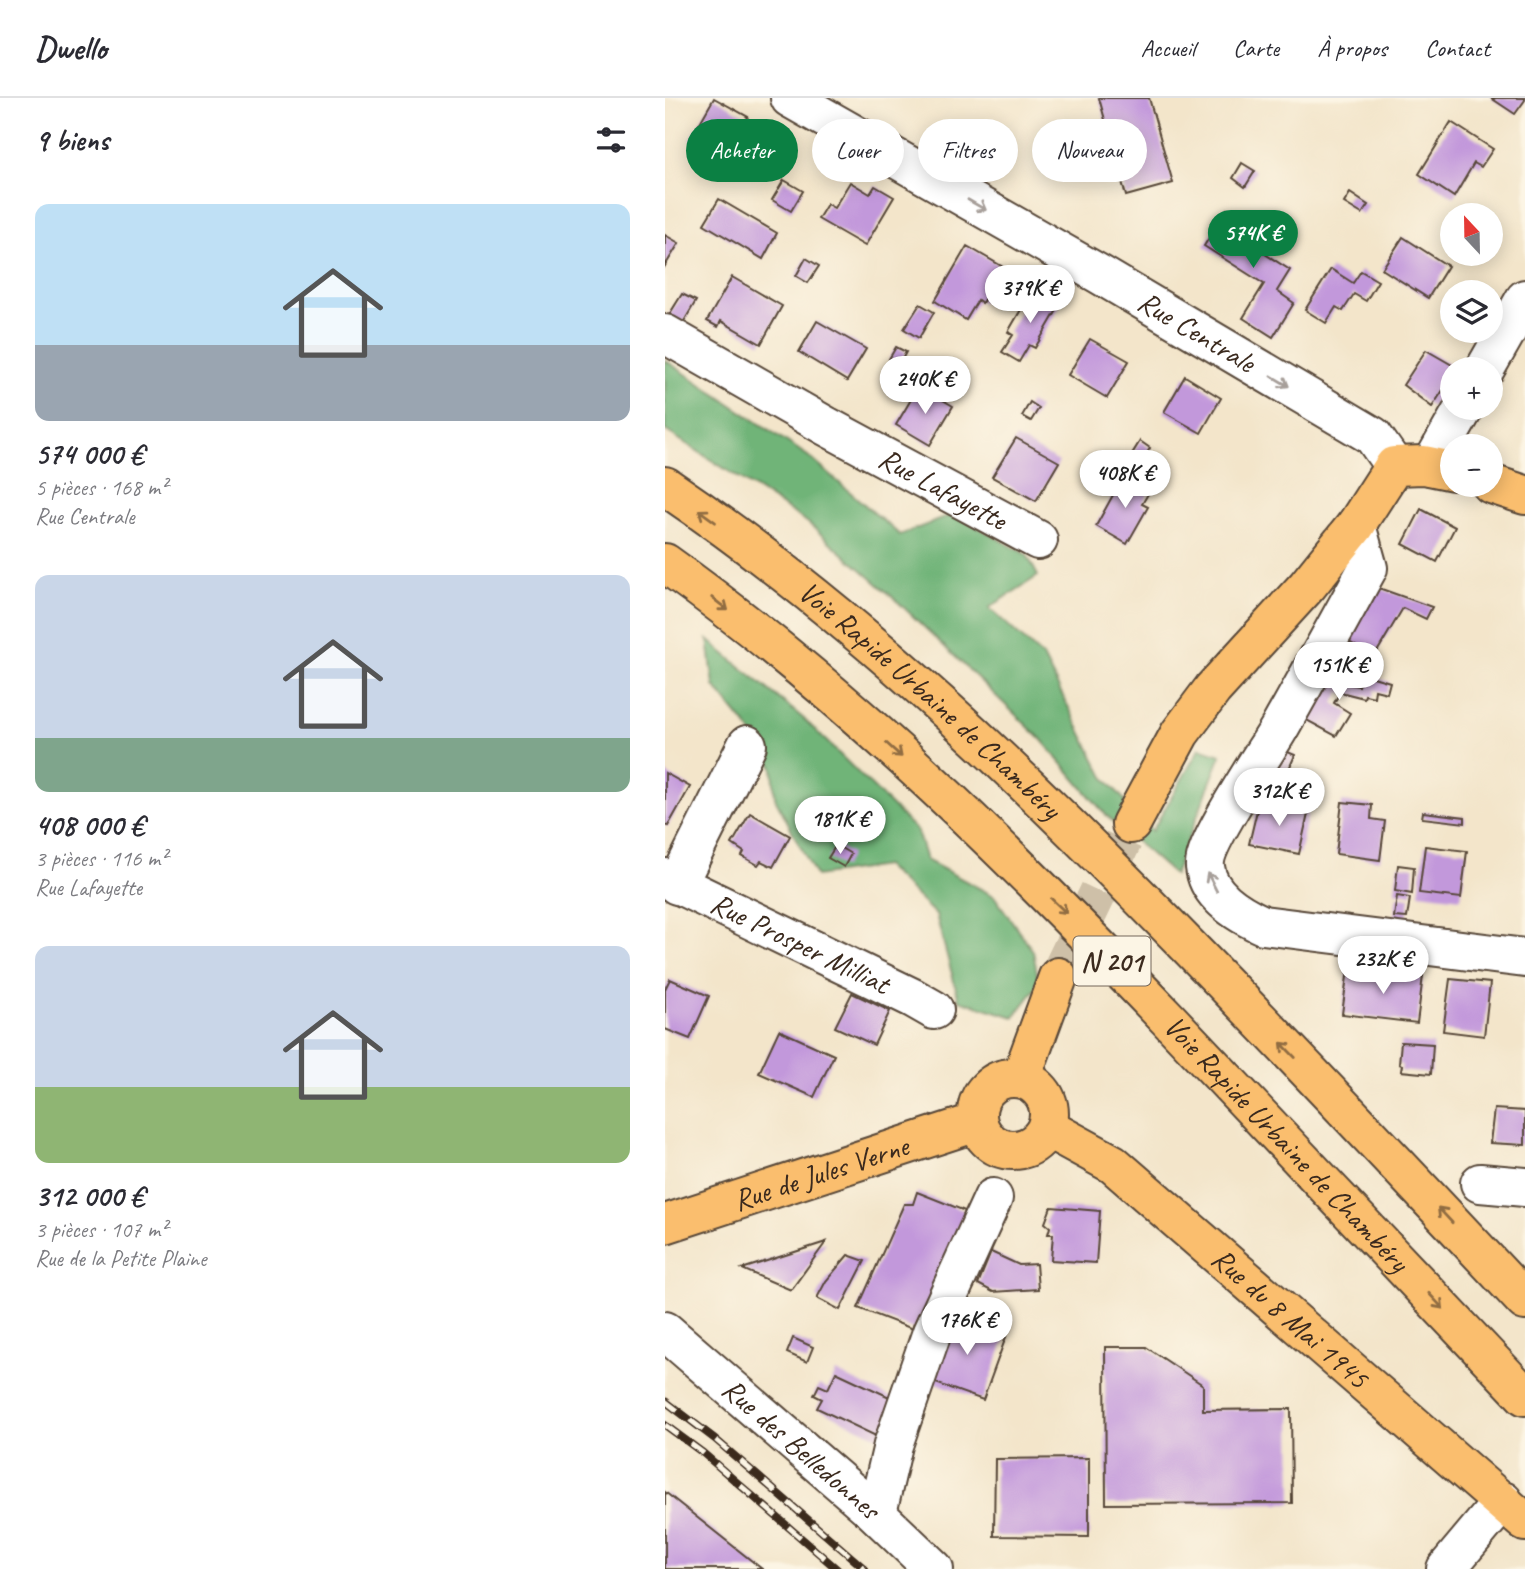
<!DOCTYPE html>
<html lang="fr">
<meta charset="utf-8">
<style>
:root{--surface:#fff;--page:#f2f2f3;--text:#2b2b33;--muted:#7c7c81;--line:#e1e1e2;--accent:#0b8043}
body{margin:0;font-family:Caveat,sans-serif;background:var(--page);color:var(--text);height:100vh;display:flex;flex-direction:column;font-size:26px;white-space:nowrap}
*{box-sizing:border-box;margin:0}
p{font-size:23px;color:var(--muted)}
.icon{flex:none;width:38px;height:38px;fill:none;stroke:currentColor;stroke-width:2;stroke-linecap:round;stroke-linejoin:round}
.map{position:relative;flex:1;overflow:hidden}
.side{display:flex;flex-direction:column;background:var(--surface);width:665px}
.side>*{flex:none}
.banner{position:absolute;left:21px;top:21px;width:665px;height:63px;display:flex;gap:14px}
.needle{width:46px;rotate:338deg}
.tools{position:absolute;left:775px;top:105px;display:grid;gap:14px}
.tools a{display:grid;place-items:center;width:63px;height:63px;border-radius:50%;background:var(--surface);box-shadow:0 4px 18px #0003;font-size:35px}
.price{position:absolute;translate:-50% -60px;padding:0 16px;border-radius:24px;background:#fff;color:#222;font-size:23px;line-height:46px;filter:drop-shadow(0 2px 4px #0008)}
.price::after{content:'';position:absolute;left:50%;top:42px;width:21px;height:16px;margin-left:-10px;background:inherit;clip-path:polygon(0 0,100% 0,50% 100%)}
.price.active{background:var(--accent);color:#fff}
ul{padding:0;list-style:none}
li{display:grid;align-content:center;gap:14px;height:371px;padding:0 35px}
li span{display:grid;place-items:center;height:217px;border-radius:14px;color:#555}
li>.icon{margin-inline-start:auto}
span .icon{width:126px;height:126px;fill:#fffc;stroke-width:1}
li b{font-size:30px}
h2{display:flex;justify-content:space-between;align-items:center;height:84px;padding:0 35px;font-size:30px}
.chip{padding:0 24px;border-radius:32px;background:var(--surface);box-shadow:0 4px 18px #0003;font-size:24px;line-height:63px}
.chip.active{background:var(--accent);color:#fff}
header{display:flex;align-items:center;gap:42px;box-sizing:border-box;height:98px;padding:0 35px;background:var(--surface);border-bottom:2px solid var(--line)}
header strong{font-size:33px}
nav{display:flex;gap:38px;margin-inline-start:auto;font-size:24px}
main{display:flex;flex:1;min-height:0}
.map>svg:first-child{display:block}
.forest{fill:#70b478;stroke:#566f4b;stroke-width:2}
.building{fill:#c298db}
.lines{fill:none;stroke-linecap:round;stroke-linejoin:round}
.major-tunnel{stroke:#cec0a8;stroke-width:38;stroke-dasharray:38 19;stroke-linecap:butt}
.minor-casing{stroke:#574638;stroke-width:42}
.major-casing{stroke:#574638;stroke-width:42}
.highway-casing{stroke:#574638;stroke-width:42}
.minor{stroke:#fff;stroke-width:38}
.major{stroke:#fabe6e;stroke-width:38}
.highway{stroke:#fabe6e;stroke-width:38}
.rail-casing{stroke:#3b2a1e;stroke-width:8}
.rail{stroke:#fcf5e5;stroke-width:5;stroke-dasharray:16;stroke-linecap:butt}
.oneway{stroke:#a79f9a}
.oneway2{stroke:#916d42}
.labels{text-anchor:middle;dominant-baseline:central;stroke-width:5;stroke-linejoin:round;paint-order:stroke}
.shield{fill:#fcf5e5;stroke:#75675a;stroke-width:2}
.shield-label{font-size:28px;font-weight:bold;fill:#3b2a1e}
.street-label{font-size:30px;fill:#3b2a1e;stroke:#fcf5e5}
</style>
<header>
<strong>Dwello</strong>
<nav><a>Accueil</a><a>Carte</a><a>À propos</a><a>Contact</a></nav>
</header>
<main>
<section class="side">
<h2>9 biens<svg class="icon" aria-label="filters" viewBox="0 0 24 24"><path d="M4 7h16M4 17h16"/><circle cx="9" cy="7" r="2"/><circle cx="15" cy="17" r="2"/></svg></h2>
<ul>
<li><span style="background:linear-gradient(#bfe0f5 65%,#9aa5b1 0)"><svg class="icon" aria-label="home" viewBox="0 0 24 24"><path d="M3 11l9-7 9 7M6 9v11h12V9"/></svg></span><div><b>574 000 €</b><p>5 pièces · 168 m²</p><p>Rue Centrale</p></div></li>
<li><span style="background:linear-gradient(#c9d6e8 75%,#7fa58c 0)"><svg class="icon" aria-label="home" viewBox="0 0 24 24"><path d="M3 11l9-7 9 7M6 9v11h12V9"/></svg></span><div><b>408 000 €</b><p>3 pièces · 116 m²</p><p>Rue Lafayette</p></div></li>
<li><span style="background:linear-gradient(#c9d6e8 65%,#8fb573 0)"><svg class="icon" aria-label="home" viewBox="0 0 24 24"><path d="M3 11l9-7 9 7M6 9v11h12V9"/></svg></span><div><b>312 000 €</b><p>3 pièces · 107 m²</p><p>Rue de la Petite Plaine</p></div></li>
</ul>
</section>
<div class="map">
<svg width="860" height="1471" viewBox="0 0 860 1471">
<rect width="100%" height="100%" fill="#fcf5e5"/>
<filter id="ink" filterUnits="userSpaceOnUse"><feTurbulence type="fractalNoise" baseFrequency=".0143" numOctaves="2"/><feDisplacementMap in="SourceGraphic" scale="14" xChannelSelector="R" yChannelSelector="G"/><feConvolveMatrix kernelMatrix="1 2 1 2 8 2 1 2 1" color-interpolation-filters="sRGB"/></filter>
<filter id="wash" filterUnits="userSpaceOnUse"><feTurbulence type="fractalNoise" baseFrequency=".00686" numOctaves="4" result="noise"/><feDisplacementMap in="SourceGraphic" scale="28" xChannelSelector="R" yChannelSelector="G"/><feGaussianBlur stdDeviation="1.57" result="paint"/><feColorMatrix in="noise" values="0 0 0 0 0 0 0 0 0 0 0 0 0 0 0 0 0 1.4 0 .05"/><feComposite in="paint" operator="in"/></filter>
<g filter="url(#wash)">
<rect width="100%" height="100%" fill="#f3e5ca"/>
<g class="forest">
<polygon points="0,262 143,358 235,437 289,416 362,457 373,478 324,510 378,559 439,679 487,733 535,650 556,657 509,777 441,717 376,641 231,502 142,424 0,332"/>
<polygon points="43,542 139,621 252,733 261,762 329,798 368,853 374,886 349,919 294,902 271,817 220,768 151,778 110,700 108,669 81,627 49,588"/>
</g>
<g id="blocks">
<g class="building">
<polygon points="49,0 83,19 59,61 25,42"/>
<polygon points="434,0 484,0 508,85 461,98"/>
<polygon points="826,0 860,0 860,2 850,16"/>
<polygon points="786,24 828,51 816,69 809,65 789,99 754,76"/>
<polygon points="577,65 590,73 580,89 568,80"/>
<polygon points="119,82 138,93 126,113 107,102"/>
<polygon points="185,84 205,96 210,88 229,99 200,148 153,121 162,106 169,110"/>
<polygon points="685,95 703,107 697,116 679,105"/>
<polygon points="54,101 112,135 98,161 39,126"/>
<polygon points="562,111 595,132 586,147 625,172 612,193 629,205 608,239 578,220 599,186 539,148"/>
<polygon points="0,137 14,145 0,168"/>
<polygon points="738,139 783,168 763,200 717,171"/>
<polygon points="302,148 338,169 336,174 349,182 334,206 321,198 317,205 313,202 301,222 270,203"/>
<polygon points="141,160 154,168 143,185 131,178"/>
<polygon points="666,171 688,185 696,173 713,183 701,203 689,196 678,213 671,209 661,225 640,212"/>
<polygon points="67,179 117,208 96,246 56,223 53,229 42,223"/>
<polygon points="368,191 395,207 370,250 364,247 354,264 337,254 348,237 343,234"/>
<polygon points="17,196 31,203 18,225 4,217"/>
<polygon points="255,206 269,214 254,240 239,231"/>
<polygon points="152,223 201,251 182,283 134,254"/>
<polygon points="425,241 464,263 442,300 403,277"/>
<polygon points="231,249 241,254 234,267 224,261"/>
<polygon points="761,252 794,271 788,271 788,277 767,309 738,287"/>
<polygon points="520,278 556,300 536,335 499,314"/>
<polygon points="254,288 288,308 265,347 231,327"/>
<polygon points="365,304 374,310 366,323 357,318"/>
<polygon points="351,340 394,364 371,403 327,379"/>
<polygon points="475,343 485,350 478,362 467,356"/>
<polygon points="459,377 486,391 477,406 483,409 462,446 431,428"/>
<polygon points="756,411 790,429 772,464 738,446"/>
<polygon points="708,488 767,509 761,521 738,510 709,559 676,539"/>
<polygon points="698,576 725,584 722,595 710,592 709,599 700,597 699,600 675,594 669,605 685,615 671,638 634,618 661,582 694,588"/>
<polygon points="613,650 630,657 615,692 598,685"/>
<polygon points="0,675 25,689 3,728 0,727"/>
<polygon points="594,704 643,716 634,756 584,746"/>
<polygon points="677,704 707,707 706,721 720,723 715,762 671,756"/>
<polygon points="758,714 800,719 800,725 757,720"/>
<polygon points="85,715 125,738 108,769 96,763 93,767 77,758 79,754 67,746"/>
<polygon points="171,747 186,756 179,769 163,760"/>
<polygon points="760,748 802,753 796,800 754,795"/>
<polygon points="733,767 749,769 747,796 730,793"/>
<polygon points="732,798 745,800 742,820 729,819"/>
<polygon points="683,871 758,878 752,925 677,916"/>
<polygon points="5,881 44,898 25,941 0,931 0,891"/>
<polygon points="785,881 825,885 819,938 778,933"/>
<polygon points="187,895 225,913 209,947 170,929"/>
<polygon points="114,932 169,957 149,999 94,975"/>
<polygon points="736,944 768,946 766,976 736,973 737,967 734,966"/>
<polygon points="829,1011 860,1013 860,1047 825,1045"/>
<polygon points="252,1094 300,1113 253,1233 193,1210 239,1106 248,1106"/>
<polygon points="386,1109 435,1113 431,1165 386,1162 388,1136 383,1136 385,1129 380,1125"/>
<polygon points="161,1144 126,1192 77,1171"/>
<polygon points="326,1154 354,1167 371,1166 373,1191 328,1194 313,1186"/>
<polygon points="183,1157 200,1163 175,1212 152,1200 161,1183"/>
<polygon points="285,1216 342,1236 318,1302 262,1282"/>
<polygon points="128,1240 148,1249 142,1264 122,1255"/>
<polygon points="440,1249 481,1249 538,1287 538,1312 626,1311 627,1405 441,1406"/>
<polygon points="171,1274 233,1303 215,1340 152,1310 157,1301 149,1297 154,1287 163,1291"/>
<polygon points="424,1360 424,1439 329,1438 330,1361"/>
<polygon points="0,1394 97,1471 0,1471"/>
</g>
</g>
</g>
<g filter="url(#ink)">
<use href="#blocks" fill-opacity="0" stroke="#574638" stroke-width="2"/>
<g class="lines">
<polyline class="major-tunnel" points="393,879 466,726"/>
<g class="minor-casing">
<g id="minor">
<path id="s1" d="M125,0L434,176L708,338L729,368"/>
<path id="s2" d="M0,236L161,328L373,442"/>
<polyline points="820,271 860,201"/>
<polyline points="766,368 799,310"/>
<path d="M691,427L703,470C674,523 645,576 615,629C601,653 537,747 540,769C543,798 574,816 598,827L860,860"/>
<path id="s3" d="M0,780L248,900L269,912"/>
<polyline points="12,787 82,647"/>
<polyline points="815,1085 860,1089"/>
<path id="s4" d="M0,1233L205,1410L269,1471"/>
<polyline points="212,1415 228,1347 267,1234 328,1100"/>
<polyline points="781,1471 838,1403"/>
</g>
</g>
<g class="major-casing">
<g id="major">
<polyline points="826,386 860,397"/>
<polyline points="466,726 515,635 548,591 642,488 691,427 729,368 759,367 788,373"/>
<circle cx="348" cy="1016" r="36"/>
<polyline points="356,980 393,879"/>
<path id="s5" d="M382,1030L448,1066L860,1424"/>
<path id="s6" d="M0,1126L312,1024"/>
</g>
</g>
<g class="highway-casing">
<g id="highway">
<path id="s7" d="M0,388C194,519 361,682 523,848C637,965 749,1084 860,1203"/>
<path id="s8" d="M0,465C185,597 347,758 504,922C623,1046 741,1172 860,1298"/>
</g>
</g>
<use href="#minor" class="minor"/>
<use href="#major" class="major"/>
<use href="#highway" class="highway"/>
<g class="rail-casing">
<g id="rail">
<polyline points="0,1303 50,1341 200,1471"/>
<polyline points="0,1327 38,1355 172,1471"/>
</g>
</g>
<use href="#rail" class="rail"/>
</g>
<defs><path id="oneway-shaft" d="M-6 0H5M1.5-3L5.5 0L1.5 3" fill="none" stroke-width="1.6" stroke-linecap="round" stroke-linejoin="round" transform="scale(1.75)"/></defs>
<g class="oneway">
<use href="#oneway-shaft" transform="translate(312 107) rotate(30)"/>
<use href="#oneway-shaft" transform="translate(615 283) rotate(31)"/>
<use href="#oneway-shaft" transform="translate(547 784) rotate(-117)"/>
</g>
<g class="oneway2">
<use href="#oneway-shaft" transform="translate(42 418) rotate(-144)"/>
<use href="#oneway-shaft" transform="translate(55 506) rotate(38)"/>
<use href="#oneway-shaft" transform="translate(229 652) rotate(42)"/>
<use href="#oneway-shaft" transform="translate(394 808) rotate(44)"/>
<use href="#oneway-shaft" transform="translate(623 952) rotate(-134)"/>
<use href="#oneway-shaft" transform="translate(780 1117) rotate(-133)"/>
<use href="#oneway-shaft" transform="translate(771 1203) rotate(47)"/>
</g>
</g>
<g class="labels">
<rect class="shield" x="408.5" y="838.5" width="77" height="49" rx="5"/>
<g class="shield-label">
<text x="447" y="863">N 201</text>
</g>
<g class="street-label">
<text stroke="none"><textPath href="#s1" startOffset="469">Rue Centrale</textPath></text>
<text stroke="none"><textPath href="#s2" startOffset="318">Rue Lafayette</textPath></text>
<text stroke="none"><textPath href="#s7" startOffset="341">Voie Rapide Urbaine de Chambéry</textPath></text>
<text stroke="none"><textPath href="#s3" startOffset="150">Rue Prosper Milliat</textPath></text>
<text stroke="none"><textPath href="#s8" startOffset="852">Voie Rapide Urbaine de Chambéry</textPath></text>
<text stroke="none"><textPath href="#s6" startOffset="164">Rue de Jules Verne</textPath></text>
<text stroke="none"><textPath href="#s5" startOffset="310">Rue du 8 Mai 1945</textPath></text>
<text stroke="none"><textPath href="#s4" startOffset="180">Rue des Belledonnes</textPath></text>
</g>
</g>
</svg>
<div class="tools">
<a><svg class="needle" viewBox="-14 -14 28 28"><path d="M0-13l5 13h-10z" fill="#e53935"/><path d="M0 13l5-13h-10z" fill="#7c7c81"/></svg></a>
<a><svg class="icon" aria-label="layers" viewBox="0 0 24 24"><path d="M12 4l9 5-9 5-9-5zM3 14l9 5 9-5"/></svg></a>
<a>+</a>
<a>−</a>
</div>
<b class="price active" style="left:588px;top:172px">574K €</b>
<b class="price" style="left:365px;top:227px">379K €</b>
<b class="price" style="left:260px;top:318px">240K €</b>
<b class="price" style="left:460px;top:412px">408K €</b>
<b class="price" style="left:674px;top:604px">151K €</b>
<b class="price" style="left:614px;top:730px">312K €</b>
<b class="price" style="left:175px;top:758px">181K €</b>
<b class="price" style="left:718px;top:898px">232K €</b>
<b class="price" style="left:302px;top:1259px">176K €</b>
<div class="banner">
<a class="chip active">Acheter</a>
<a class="chip">Louer</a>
<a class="chip">Filtres</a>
<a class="chip">Nouveau</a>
</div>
</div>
</main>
